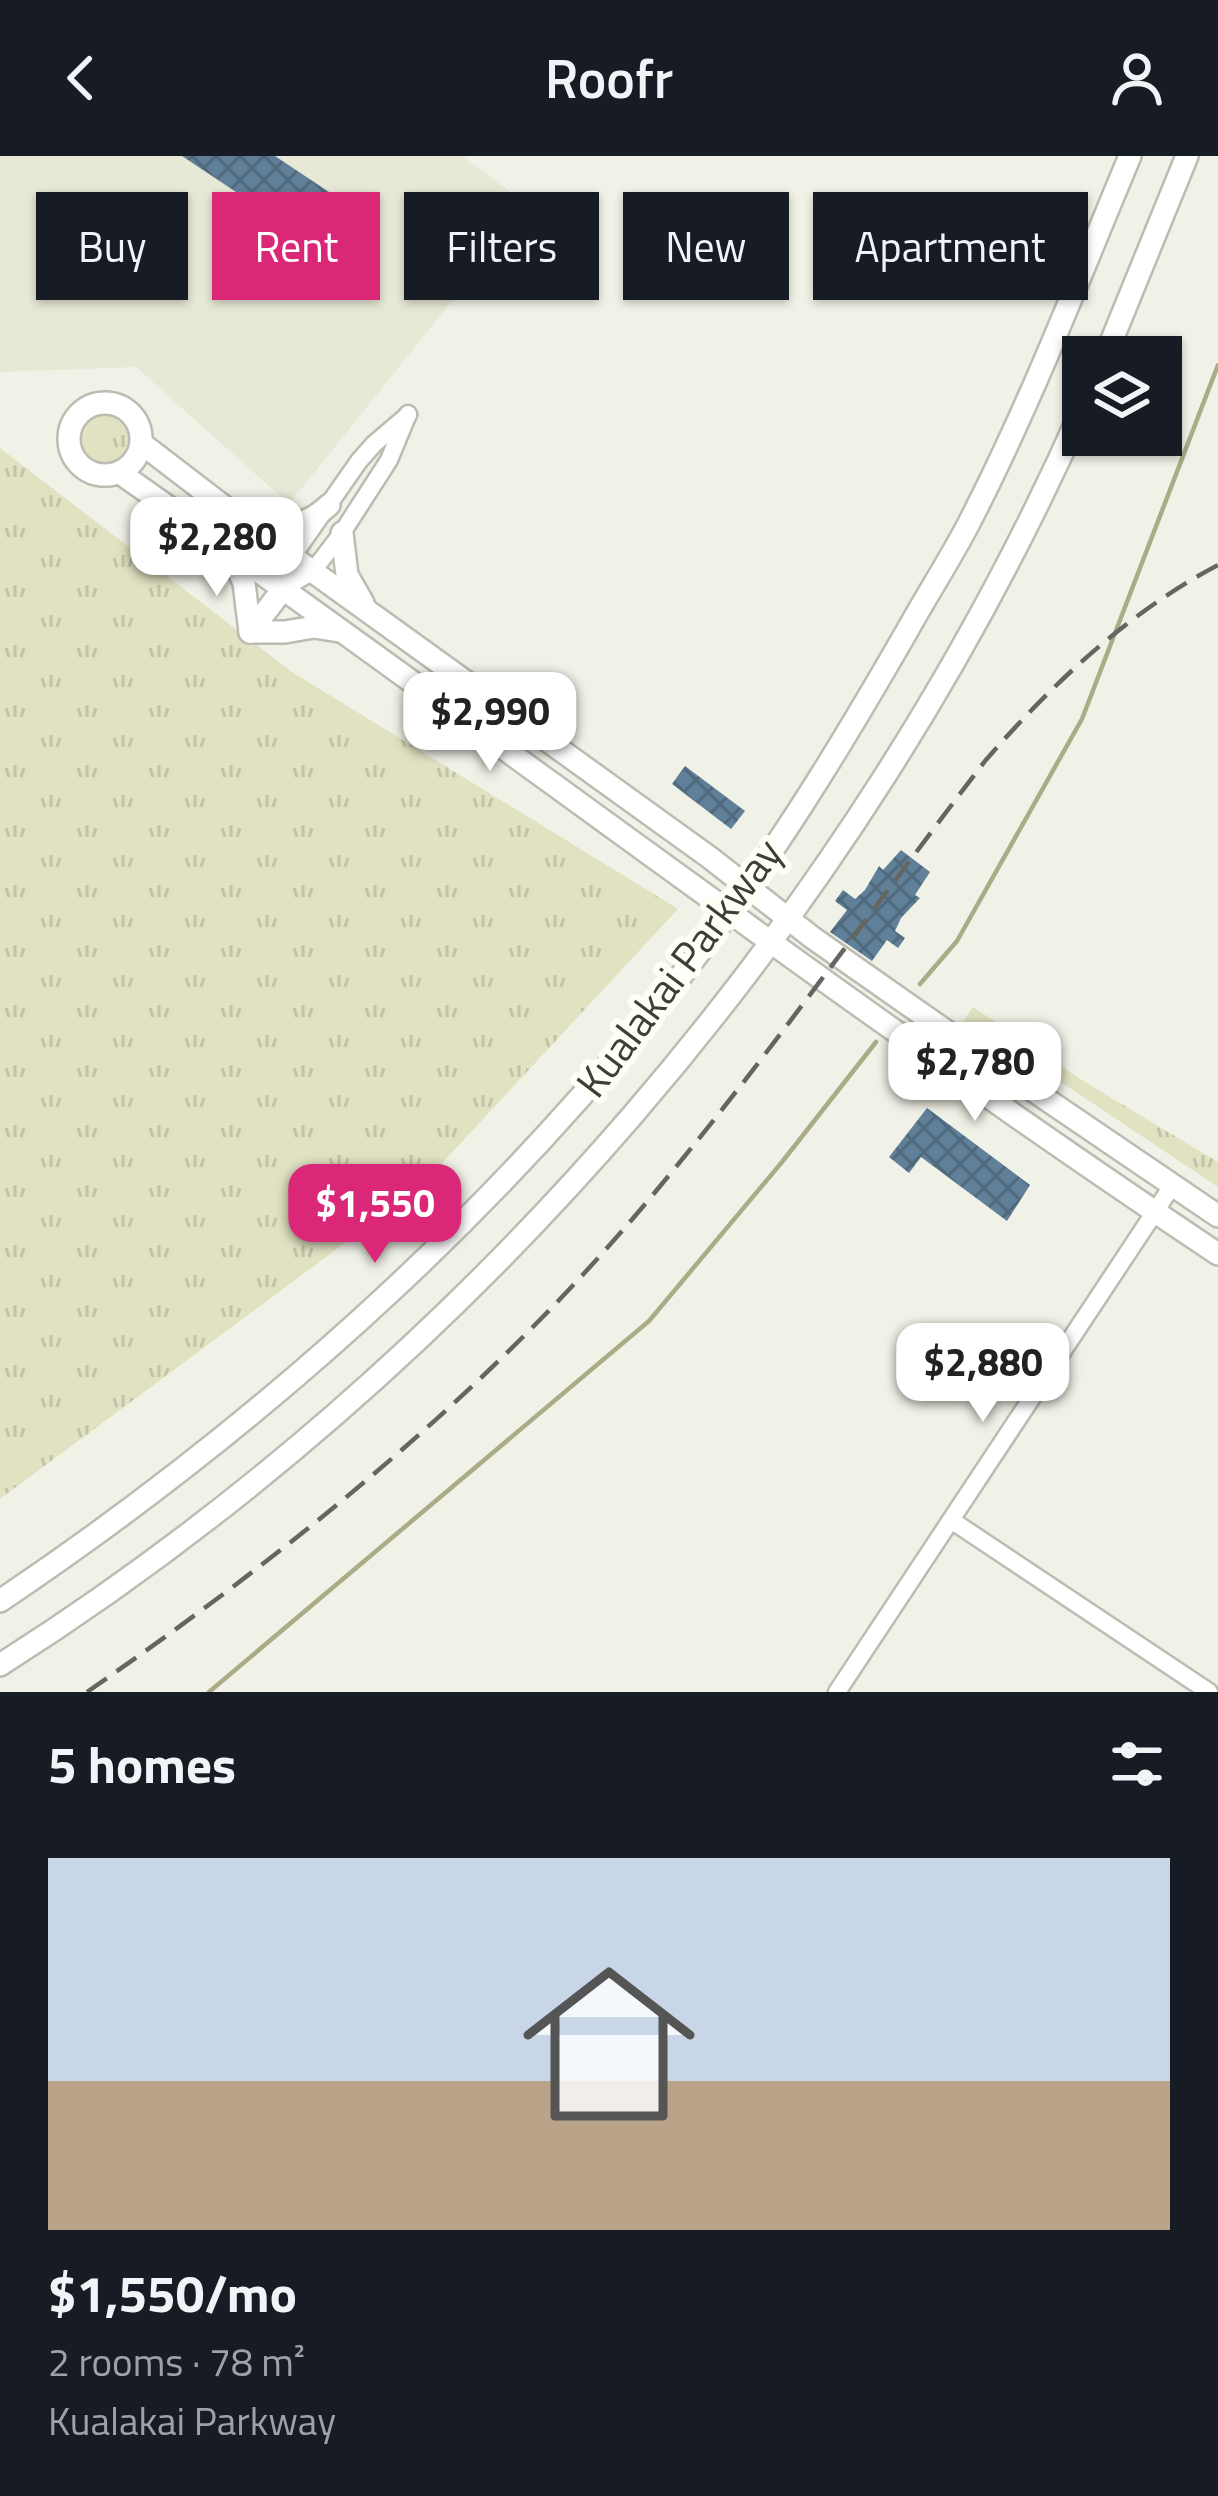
<!DOCTYPE html>
<meta charset="utf-8">
<style>
:root{--surface:#171b24;--page:#20242c;--text:#f1f3f6;--muted:#9ea1a6;--line:#363941;--accent:#db2777}
body{margin:0;font-family:"Titillium Web",sans-serif;background:var(--page);color:var(--text);height:100vh;display:flex;flex-direction:column;font-size:45px;white-space:nowrap}
*{box-sizing:border-box;margin:0}
p{font-size:39px;color:var(--muted)}
.icon{flex:none;width:66px;height:66px;fill:none;stroke:currentColor;stroke-width:2;stroke-linecap:round;stroke-linejoin:round}
.map{position:relative;height:1536px;overflow:hidden}
.details{display:flex;flex-direction:column;background:var(--surface);flex:1}
.details>*{flex:none}
.guide{position:absolute;left:36px;top:36px;width:1146px;height:108px;display:flex;gap:24px}
.buttons{position:absolute;left:1062px;top:180px;display:grid;gap:24px}
.buttons a{display:grid;place-items:center;width:120px;height:120px;border-radius:0px;background:var(--surface);box-shadow:0 3px 9px #0004;font-size:60px}
.price{position:absolute;translate:-50% -102px;padding:0 27px;border-radius:24px;background:#fff;color:#222;font-size:39px;line-height:78px;filter:drop-shadow(0 3px 6px #0008)}
.price::after{content:'';position:absolute;left:50%;top:72px;width:36px;height:27px;margin-left:-18px;background:inherit;clip-path:polygon(0 0,100% 0,50% 100%)}
.price.current{background:var(--accent);color:#fff}
ul{padding:0;list-style:none}
li{display:grid;align-content:center;gap:24px;height:636px;padding:0 48px}
li+li{border-top:3px solid var(--line)}
li span{display:grid;place-items:center;height:372px;border-radius:0px;color:#555}
li>.icon{margin-inline-start:auto}
span .icon{width:216px;height:216px;fill:#fffc;stroke-width:1}
li b{font-size:51px}
h2{display:flex;justify-content:space-between;align-items:center;height:144px;padding:0 48px;font-size:51px}
.pill{padding:0 42px;border-radius:0px;background:var(--surface);box-shadow:0 3px 9px #0004;font-size:42px;line-height:108px}
.pill.current{background:var(--accent);color:#fff}
header{display:flex;justify-content:space-between;align-items:center;height:156px;padding:0 48px;background:var(--surface);font-size:54px;font-weight:600}
.map>svg:first-child{display:block}
.built{fill:#e7e8d6}
.grass{fill:url(#grass-tufts)}
.lines{fill:none;stroke-linecap:round;stroke-linejoin:round}
.stream{stroke:#abac87;stroke-width:4.5}
.building{fill:url(#building-cross-hatch)}
.minor-casing{stroke:#bcbcb2;stroke-width:21}
.major-casing{stroke:#bcbcb2;stroke-width:26}
.minor{stroke:#fff;stroke-width:16}
.major{stroke:#fff;stroke-width:21}
.rail{stroke:#656660;stroke-width:4.5;stroke-dasharray:24 12;stroke-linecap:butt}
.labels{text-anchor:middle;dominant-baseline:central;stroke-width:12;stroke-linejoin:round;paint-order:stroke}
.street-label{font-size:42px;fill:#3d3d39;stroke:#fefff4}
</style>
<header><svg class="icon" aria-label="back" viewBox="0 0 24 24"><path d="M15 5l-7 7 7 7"/></svg>Roofr<svg class="icon" aria-label="person" viewBox="0 0 24 24"><circle cx="12" cy="8" r="4"/><path d="M4 21q1-7 8-7t8 7"/></svg></header>
<div class="map">
<svg width="1218" height="1536" viewBox="0 0 1218 1536">
<defs>
<pattern id="grass-tufts" width="24" height="20" patternUnits="userSpaceOnUse" patternTransform="scale(3)"><rect width="24" height="20" fill="#e1e2c2"/><path d="M3 7l-1-3M5 7V3M7 7l1-3M15 17l-1-3M17 17v-4M19 17l1-3" fill="none" stroke="#c2c3a7"/></pattern>
<pattern id="building-cross-hatch" width="8" height="8" patternUnits="userSpaceOnUse" patternTransform="scale(3)"><rect width="8" height="8" fill="#607f98"/><path d="M0 0l8 8M0 8l8-8" fill="none" stroke="#50697d"/></pattern>
</defs>
<rect width="100%" height="100%" fill="#f1f2e7"/>
<polygon class="built" points="0,0 462,0 529,49 289,348 136,211 0,216"/>
<g class="grass">
<circle cx="105" cy="284" r="30"/>
<polygon points="0,292 292,516 678,753 419,1032 0,1343"/>
<polygon points="973,851 1085,926 1218,1006 1218,1031 1058,924 996,879 962,867"/>
</g>
<g class="lines">
<g class="stream">
<polyline points="920,828 957,785 1082,563 1218,209"/>
<polyline points="209,1536 649,1165 782,1006 876,886"/>
</g>
</g>
<g class="building">
<polygon points="182,0 275,0 329,36 301,79"/>
<polygon points="685,610 745,655 731,673 672,628"/>
<polygon points="901,694 930,716 915,739 920,742 901,762 895,775 905,782 898,792 887,784 872,805 830,776 847,754 835,745 843,734 855,743 865,734 879,710 883,714"/>
<polygon points="927,952 1030,1029 1007,1065 921,1001 909,1017 889,1001"/>
</g>
<g class="lines">
<g class="minor-casing">
<g id="minor">
<polyline points="283,433 313,415 342,377 389,304 408,258"/>
<polyline points="283,433 292,401 359,305 374,288 408,259"/>
<polyline points="951,1364 1209,1536"/>
<polyline points="837,1536 1172,1030"/>
</g>
</g>
<g class="major-casing">
<g id="major">
<polyline points="1105,201 1187,0"/>
<circle cx="105" cy="283" r="36"/>
<polyline points="141,287 244,366 709,701 813,782 953,880 1218,1060"/>
<path d="M120,317C488,575 844,849 1218,1098"/>
<path d="M252,368C282,374 306,371 329,349"/>
<polyline points="342,377 347,419 363,447"/>
<polyline points="230,396 244,427 250,476"/>
<polyline points="250,476 285,476 314,471 339,475"/>
<polyline points="250,476 283,433"/>
<path d="M0,1445C278,1258 535,1024 732,752C796,664 853,569 907,475C927,439 949,405 968,369C1030,249 1078,124 1130,0"/>
<path d="M0,1509C468,1212 859,758 1083,251"/>
</g>
</g>
<use href="#minor" class="minor"/>
<use href="#major" class="major"/>
<path class="rail" d="M87,1536C284,1400 473,1248 629,1067C756,919 867,759 985,605C1052,528 1127,457 1218,409"/>
</g>
<g class="labels">
<g class="street-label">
<text transform="translate(678 811) rotate(-53)">Kualakai Parkway</text>
</g>
</g>
</svg>
<div class="buttons">
<a><svg class="icon" aria-label="layers" viewBox="0 0 24 24"><path d="M12 4l9 5-9 5-9-5zM3 14l9 5 9-5"/></svg></a>
</div>
<b class="price" style="left:217px;top:443px">$2,280</b>
<b class="price" style="left:490px;top:618px">$2,990</b>
<b class="price" style="left:975px;top:968px">$2,780</b>
<b class="price current" style="left:375px;top:1110px">$1,550</b>
<b class="price" style="left:983px;top:1269px">$2,880</b>
<div class="guide">
<a class="pill">Buy</a>
<a class="pill current">Rent</a>
<a class="pill">Filters</a>
<a class="pill">New</a>
<a class="pill">Apartment</a>
</div>
</div>
<section class="details">
<h2>5 homes<svg class="icon" aria-label="filters" viewBox="0 0 24 24"><path d="M4 7h16M4 17h16"/><circle cx="9" cy="7" r="2"/><circle cx="15" cy="17" r="2"/></svg></h2>
<ul>
<li><span style="background:linear-gradient(#c9d6e8 60%,#b9a48a 0)"><svg class="icon" aria-label="home" viewBox="0 0 24 24"><path d="M3 11l9-7 9 7M6 9v11h12V9"/></svg></span><div><b>$1,550/mo</b><p>2 rooms · 78 m²</p><p>Kualakai Parkway</p></div></li>
</ul>
</section>
